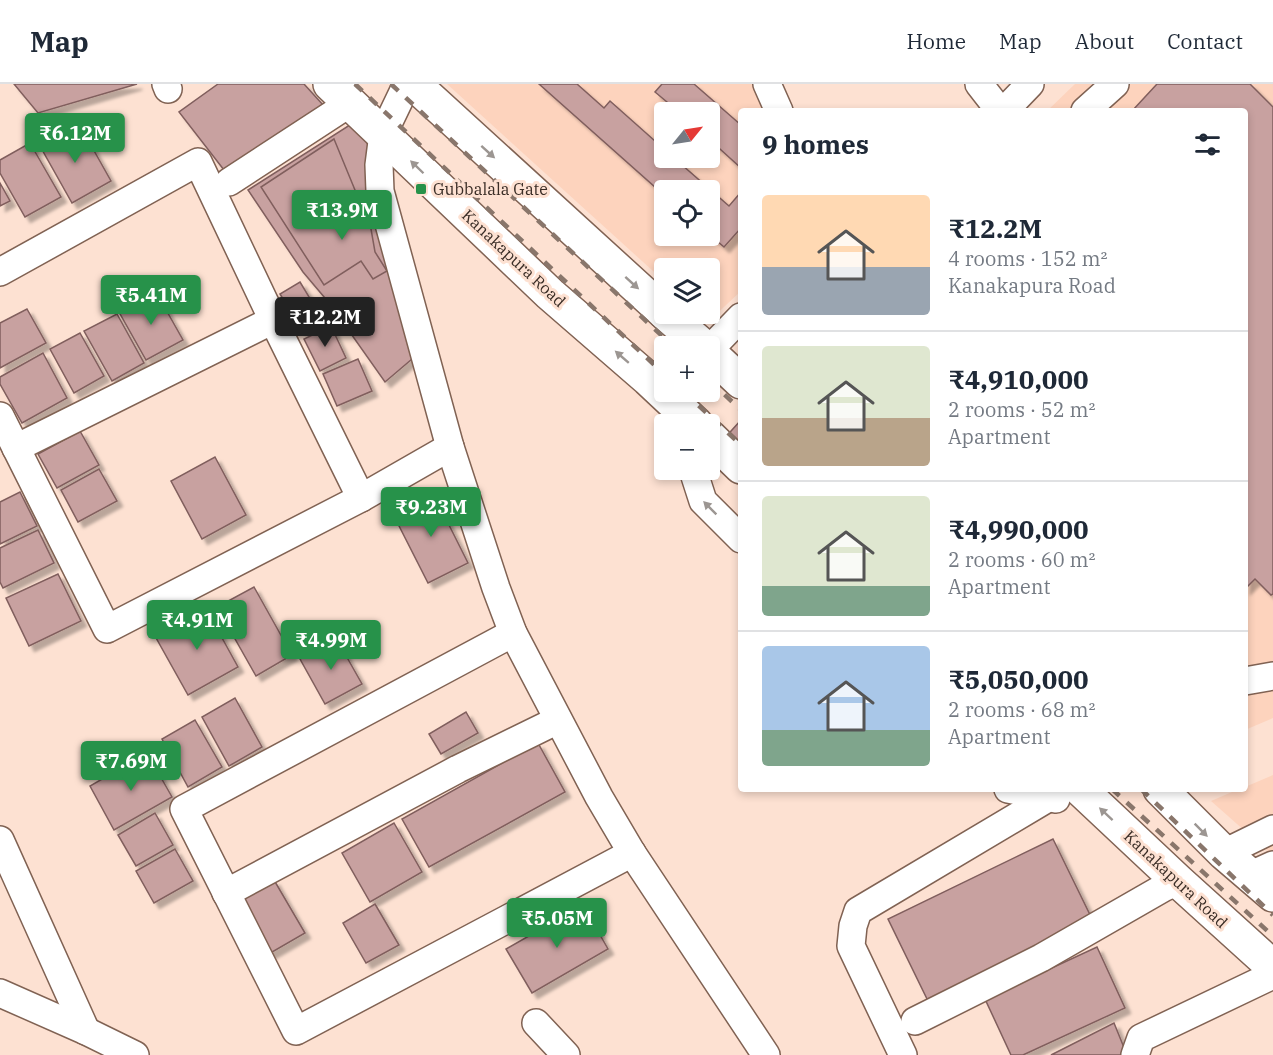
<!DOCTYPE html>
<meta charset="utf-8">
<style>
:root{--surface:#fff;--page:#f2f2f3;--text:#1f2937;--muted:#747a83;--line:#e0e1e3;--accent:#27924a}
body{margin:0;font-family:"IBM Plex Serif",serif;background:var(--page);color:var(--text);height:100vh;display:flex;flex-direction:column;font-size:22px;white-space:nowrap}
*{box-sizing:border-box;margin:0}
p{font-size:20px;color:var(--muted)}
.icon{flex:none;width:33px;height:33px;fill:none;stroke:currentColor;stroke-width:2;stroke-linecap:round;stroke-linejoin:round}
.map{position:relative;flex:1;overflow:hidden}
.sheet{position:absolute;left:738px;top:24px;width:510px;height:684px;display:flex;flex-direction:column;background:var(--surface);border-radius:6px;box-shadow:0 3px 9px #0003}
.sheet>*{flex:none}
.needle{width:39px;rotate:60deg}
.fabs{position:absolute;left:654px;top:18px;display:grid;gap:12px}
.fabs a{display:grid;place-items:center;width:66px;height:66px;border-radius:6px;background:var(--surface);box-shadow:0 3px 9px #0003;font-size:30px}
.price{position:absolute;translate:-50% -51px;padding:0 14px;border-radius:6px;background:var(--accent);color:#fff;font-size:20px;line-height:39px;filter:drop-shadow(0 2px 3px #0008)}
.price::after{content:'';position:absolute;left:50%;top:36px;width:18px;height:14px;margin-left:-9px;background:inherit;clip-path:polygon(0 0,100% 0,50% 100%)}
.price.active{background:#222;color:#fff}
ul{padding:0;list-style:none}
li{display:flex;align-items:center;gap:18px;height:150px;padding:0 24px}
li+li{border-top:2px solid var(--line)}
li span{display:grid;place-items:center;flex:none;width:168px;height:120px;border-radius:6px;color:#555}
li>.icon{margin-inline-start:auto}
span .icon{width:72px;height:72px;fill:#fffc;stroke-width:1}
li b{font-size:26px}
h2{display:flex;justify-content:space-between;align-items:center;height:72px;padding:0 24px;font-size:26px}
header{display:flex;align-items:center;gap:36px;box-sizing:border-box;height:84px;padding:0 30px;background:var(--surface);border-bottom:2px solid var(--line)}
header strong{font-size:28px}
nav{display:flex;gap:33px;margin-inline-start:auto;font-size:21px}
.map>svg:first-child{display:block}
.built{fill:#fdd3bd;fill-rule:evenodd}
.building{fill:#c8a1a0;stroke:#805e5d;stroke-width:1.5;filter:url(#shadow)}
.lines{fill:none;stroke-linecap:round;stroke-linejoin:round}
.minor-casing{stroke:#806253;stroke-width:30}
.highway-casing{stroke:#806253;stroke-width:36}
.minor{stroke:#fff;stroke-width:27}
.highway{stroke:#fff;stroke-width:33}
.rail{stroke:#89766b;stroke-width:4.5;stroke-dasharray:10 10;stroke-linecap:butt}
.oneway{fill:#9c9692}
.poi-dot{fill:#27924a;stroke:#fde1d2;stroke-width:2}
.labels{text-anchor:middle;dominant-baseline:central;stroke-width:6;stroke-linejoin:round;paint-order:stroke}
.poi-label{font-size:16px;fill:#3a2d26;stroke:#fde1d2;text-anchor:start}
.street-label{font-size:16px;fill:#3a2d26;stroke:#fde1d2}
</style>
<header>
<strong>Map</strong>
<nav><a>Home</a><a>Map</a><a>About</a><a>Contact</a></nav>
</header>
<div class="map">
<svg width="1273" height="971" viewBox="0 0 1273 971">
<defs>
<filter id="shadow"><feDropShadow dx="5.5" dy="5.5" stdDeviation="1.5" flood-color="#0004"/></filter>
</defs>
<rect width="100%" height="100%" fill="#fde1d2"/>
<g class="built">
<path d="M447,0H754L766,27H741V207L709,237L701,230H710V184H664V197ZM664,28H710V74H664ZM664,106H710V152H664Z"/>
<polygon points="1075,0 1273,0 1273,634 1245,646 1245,27 1047,27"/>
<polygon points="1273,691 1273,772 1211,717 1239,705 1245,705 1245,703"/>
</g>
<g class="building">
<polygon points="14,0 137,0 38,29"/>
<polygon points="218,0 304,0 324,22 224,86 179,28"/>
<polygon points="539,0 577,0 604,24 610,17 664,65 664,74 674,74 729,122 741,108 741,144 724,163 710,151 710,106 664,106 664,111"/>
<polygon points="662,0 694,0 741,41 741,84 710,56 710,28 679,28 655,8"/>
<polygon points="1157,0 1250,0 1273,23 1273,510 1271,511 1255,495 1245,505 1245,27 1132,27"/>
<polygon points="356,37 365,50 372,75 412,275 385,298 330,220 303,188 248,106"/>
<polygon points="79,40 111,97 72,119 40,62"/>
<polygon points="334,55 371,145 375,168 387,187 373,195 361,177 324,201 261,103"/>
<polygon points="30,59 61,113 25,133 0,89 0,76"/>
<polygon points="0,99 10,117 0,122"/>
<polygon points="300,198 323,236 303,248 280,210"/>
<polygon points="156,208 183,256 146,276 119,228"/>
<polygon points="27,225 46,259 0,284 0,239"/>
<polygon points="117,230 144,279 112,297 84,247"/>
<polygon points="331,242 346,274 320,287 304,255"/>
<polygon points="80,249 104,292 74,309 50,265"/>
<polygon points="43,269 67,314 22,339 0,300 0,293"/>
<polygon points="358,275 372,307 337,322 323,290"/>
<polygon points="741,336 741,393 713,367"/>
<polygon points="80,347 99,381 57,404 38,370"/>
<polygon points="215,373 246,431 202,455 171,397"/>
<polygon points="99,385 117,417 78,438 61,406"/>
<polygon points="20,408 37,442 0,460 0,418"/>
<polygon points="433,409 468,479 428,499 393,430"/>
<polygon points="38,446 54,479 3,504 0,498 0,464"/>
<polygon points="58,490 81,537 29,562 6,514"/>
<polygon points="254,503 292,571 256,592 217,523"/>
<polygon points="205,523 238,583 188,611 155,552"/>
<polygon points="336,554 362,600 325,620 300,575"/>
<polygon points="235,614 262,663 229,682 202,633"/>
<polygon points="466,628 478,649 441,670 429,650"/>
<polygon points="195,636 222,683 188,703 162,655"/>
<polygon points="538,659 565,708 429,783 402,735"/>
<polygon points="147,669 172,713 114,746 90,702"/>
<polygon points="155,729 173,761 136,782 118,751"/>
<polygon points="394,739 422,788 370,818 342,769"/>
<polygon points="1053,755 1094,839 929,919 888,835"/>
<polygon points="175,765 193,797 154,819 136,787"/>
<polygon points="274,796 305,849 267,871 236,818"/>
<polygon points="375,820 399,861 366,879 343,839"/>
<polygon points="583,821 608,865 532,909 506,865"/>
<polygon points="1097,863 1125,924 1023,971 1011,971 985,915"/>
<polygon points="1114,939 1127,971 1051,971"/>
</g>
<g class="lines">
<g class="minor-casing">
<g id="minor">
<polyline points="166,0 168,5"/>
<polyline points="407,0 383,50 379,81 380,107 450,363 496,504 513,549 599,713 632,769 766,971"/>
<polyline points="767,0 779,27"/>
<polyline points="979,0 1000,27"/>
<polyline points="1004,27 1030,0"/>
<polyline points="1085,27 1115,0"/>
<polyline points="229,98 350,19"/>
<polyline points="0,188 198,78 273,236 361,414"/>
<polyline points="710,265 741,233"/>
<polyline points="0,332 107,545 361,414 450,363"/>
<polyline points="16,364 273,236"/>
<polyline points="693,386 703,417 741,455"/>
<polyline points="513,549 184,725 296,947 632,769"/>
<polyline points="1245,597 1273,592"/>
<polyline points="1008,705 1056,715"/>
<polyline points="0,756 86,947"/>
<polyline points="1224,769 1273,745"/>
<polyline points="1251,791 1273,781"/>
<polyline points="226,809 458,685 558,636"/>
<polyline points="0,909 86,947 135,971"/>
<polyline points="915,937 1041,874 1163,804 1178,797"/>
<polyline points="536,939 566,971"/>
<polyline points="903,971 851,862 853,842 858,827 1048,714"/>
<polyline points="1135,971 1141,954 1273,891"/>
</g>
</g>
<g class="highway-casing">
<g id="highway">
<polyline points="330,0 550,210 648,295 696,340"/>
<polyline points="414,0 664,228"/>
<polyline points="666,230 703,262"/>
<polyline points="710,269 741,298"/>
<polyline points="710,353 741,383"/>
<polyline points="1080,705 1178,797 1273,883"/>
<polyline points="1160,705 1224,769 1273,811"/>
</g>
</g>
<use href="#minor" class="minor"/>
<use href="#highway" class="highway"/>
<g class="rail">
<polyline points="355,0 664,290"/>
<polyline points="391,0 673,262"/>
<polyline points="710,297 741,326"/>
<polyline points="684,308 741,361"/>
<polyline points="1112,705 1273,852"/>
<polyline points="1141,705 1273,831"/>
</g>
</g>
<defs><path id="oneway-solid" d="M-6-.8H1V-3.2L6.5 0L1 3.2V.8H-6Z" transform="scale(1.5)"/></defs>
<g class="oneway">
<use href="#oneway-solid" transform="translate(488 68) rotate(42)"/>
<use href="#oneway-solid" transform="translate(417 83) rotate(-136)"/>
<use href="#oneway-solid" transform="translate(632 199) rotate(42)"/>
<use href="#oneway-solid" transform="translate(622 273) rotate(-139)"/>
<use href="#oneway-solid" transform="translate(710 424) rotate(-135)"/>
<use href="#oneway-solid" transform="translate(1106 730) rotate(-137)"/>
<use href="#oneway-solid" transform="translate(1201 746) rotate(45)"/>
</g>
<rect class="poi-dot" x="415" y="99" width="12" height="12" rx="3"/>
<g class="labels">
<g class="poi-label">
<text x="433" y="105">Gubbalala Gate</text>
</g>
<g class="street-label">
<text transform="translate(514 174) rotate(43)">Kanakapura Road</text>
<text transform="translate(1176 795) rotate(43)">Kanakapura Road</text>
</g>
</g>
</svg>
<div class="fabs">
<a><svg class="needle" viewBox="-14 -14 28 28"><path d="M0-13l5 13h-10z" fill="#e53935"/><path d="M0 13l5-13h-10z" fill="#747a83"/></svg></a>
<a><svg class="icon" aria-label="locate" viewBox="0 0 24 24"><circle cx="12" cy="12" r="6"/><path d="M12 2v4M12 18v4M2 12h4M18 12h4"/></svg></a>
<a><svg class="icon" aria-label="layers" viewBox="0 0 24 24"><path d="M12 4l9 5-9 5-9-5zM3 14l9 5 9-5"/></svg></a>
<a>+</a>
<a>−</a>
</div>
<b class="price" style="left:75px;top:80px">₹6.12M</b>
<b class="price" style="left:342px;top:157px">₹13.9M</b>
<b class="price" style="left:151px;top:242px">₹5.41M</b>
<b class="price active" style="left:325px;top:264px">₹12.2M</b>
<b class="price" style="left:431px;top:454px">₹9.23M</b>
<b class="price" style="left:197px;top:567px">₹4.91M</b>
<b class="price" style="left:331px;top:587px">₹4.99M</b>
<b class="price" style="left:131px;top:708px">₹7.69M</b>
<b class="price" style="left:557px;top:865px">₹5.05M</b>
<section class="sheet">
<h2>9 homes<svg class="icon" aria-label="filters" viewBox="0 0 24 24"><path d="M4 7h16M4 17h16"/><circle cx="9" cy="7" r="2"/><circle cx="15" cy="17" r="2"/></svg></h2>
<ul>
<li><span style="background:linear-gradient(#ffd9b3 60%,#9aa5b1 0)"><svg class="icon" aria-label="home" viewBox="0 0 24 24"><path d="M3 11l9-7 9 7M6 9v11h12V9"/></svg></span><div><b>₹12.2M</b><p>4 rooms · 152 m²</p><p>Kanakapura Road</p></div></li>
<li><span style="background:linear-gradient(#dfe7d0 60%,#b9a48a 0)"><svg class="icon" aria-label="home" viewBox="0 0 24 24"><path d="M3 11l9-7 9 7M6 9v11h12V9"/></svg></span><div><b>₹4,910,000</b><p>2 rooms · 52 m²</p><p>Apartment</p></div></li>
<li><span style="background:linear-gradient(#dfe7d0 75%,#7fa58c 0)"><svg class="icon" aria-label="home" viewBox="0 0 24 24"><path d="M3 11l9-7 9 7M6 9v11h12V9"/></svg></span><div><b>₹4,990,000</b><p>2 rooms · 60 m²</p><p>Apartment</p></div></li>
<li><span style="background:linear-gradient(#a9c7e8 70%,#7fa58c 0)"><svg class="icon" aria-label="home" viewBox="0 0 24 24"><path d="M3 11l9-7 9 7M6 9v11h12V9"/></svg></span><div><b>₹5,050,000</b><p>2 rooms · 68 m²</p><p>Apartment</p></div></li>
</ul>
</section>
</div>
